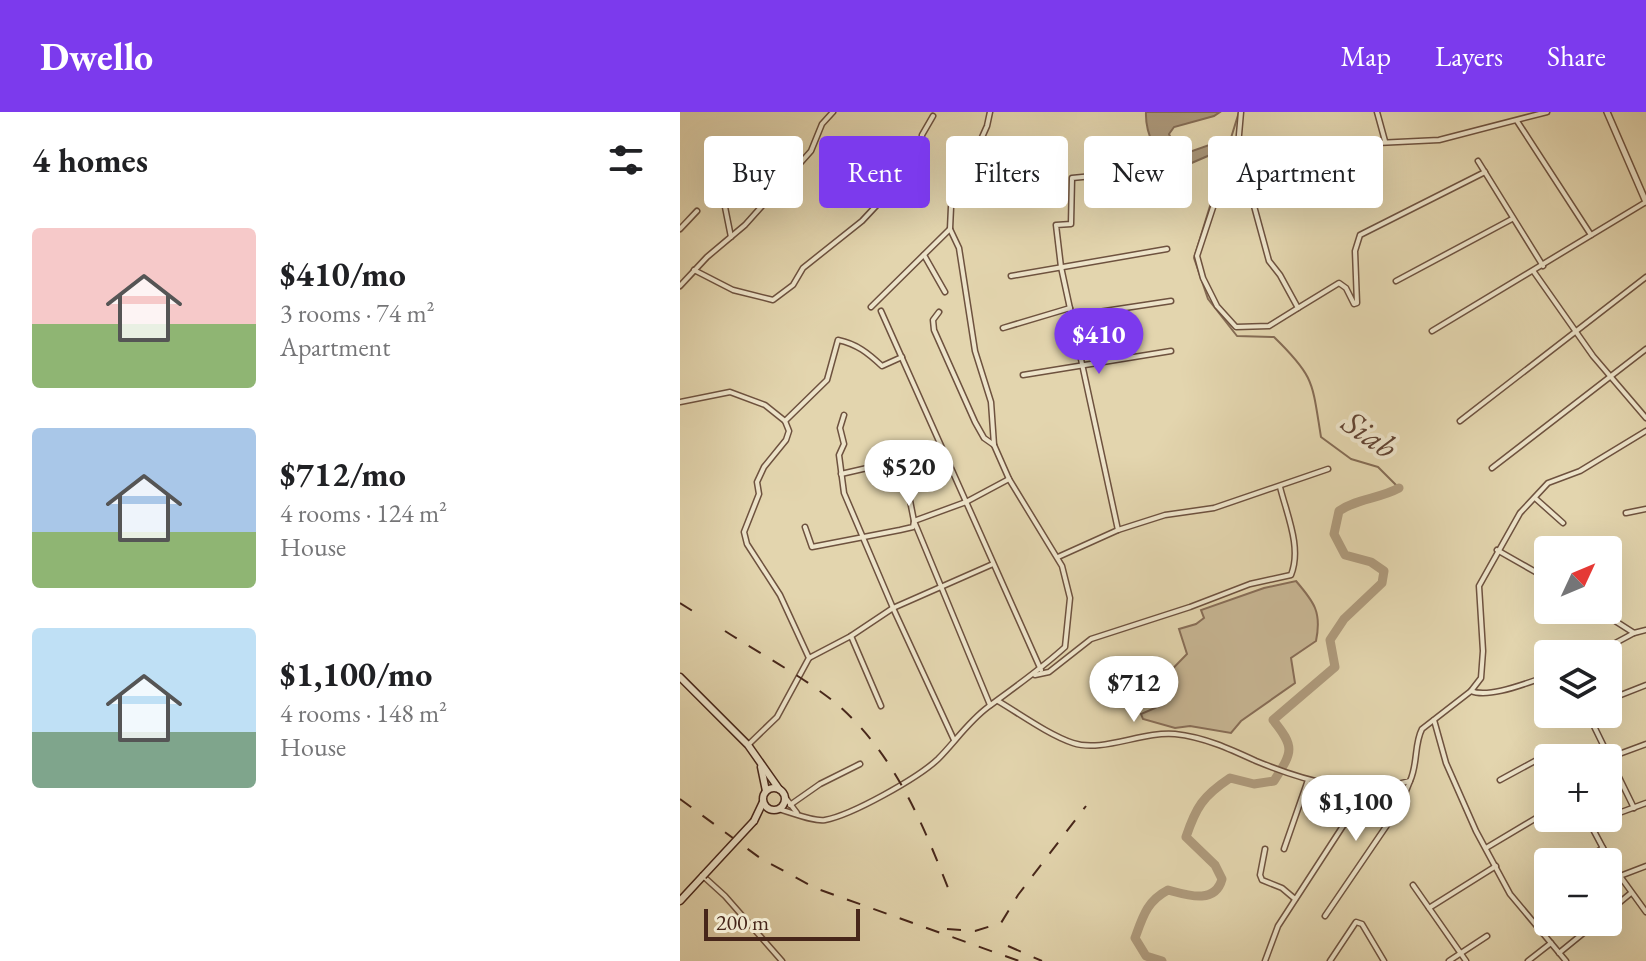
<!DOCTYPE html>
<meta charset="utf-8">
<style>
:root{--surface:#fff;--page:#f2f2f2;--text:#202124;--muted:#757577;--accent:#7c3aed}
body{margin:0;font-family:"EB Garamond",serif;background:var(--page);color:var(--text);height:100vh;display:flex;flex-direction:column;font-size:30px;white-space:nowrap}
*{box-sizing:border-box;margin:0}
p{font-size:26px;color:var(--muted)}
.icon{flex:none;width:44px;height:44px;fill:none;stroke:currentColor;stroke-width:2;stroke-linecap:round;stroke-linejoin:round}
.map{position:relative;flex:1;overflow:hidden}
.side{display:flex;flex-direction:column;background:var(--surface);width:680px}
.side>*{flex:none}
.top-card{position:absolute;left:24px;top:24px;width:760px;height:72px;display:flex;gap:16px}
.needle{width:52px;rotate:46deg}
.tools{position:absolute;left:854px;top:424px;display:grid;gap:16px}
.tools a{display:grid;place-items:center;width:88px;height:88px;border-radius:8px;background:var(--surface);box-shadow:0 8px 32px #0002;font-size:40px}
.scale{position:absolute;left:24px;bottom:20px;width:156px;box-sizing:border-box;padding-left:8px;border:4px solid #47261a;border-top:0;font-size:22px;line-height:28px;white-space:nowrap;color:#47261a;-webkit-text-stroke:6px #ede4ca;paint-order:stroke}
.price{position:absolute;translate:-50% -68px;padding:0 18px;border-radius:28px;background:#fff;color:#222;font-size:26px;line-height:52px;filter:drop-shadow(0 2px 4px #0008)}
.price::after{content:'';position:absolute;left:50%;top:48px;width:24px;height:18px;margin-left:-12px;background:inherit;clip-path:polygon(0 0,100% 0,50% 100%)}
.price.selected{background:var(--accent);color:#fff}
ul{padding:0;list-style:none}
li{display:flex;align-items:center;gap:24px;height:200px;padding:0 32px}
li span{display:grid;place-items:center;flex:none;width:224px;height:160px;border-radius:8px;color:#555}
li>.icon{margin-inline-start:auto}
span .icon{width:96px;height:96px;fill:#fffc;stroke-width:1}
li b{font-size:34px}
h2{display:flex;justify-content:space-between;align-items:center;height:96px;padding:0 32px;font-size:34px}
.pill{padding:0 28px;border-radius:8px;background:var(--surface);box-shadow:0 8px 32px #0002;font-size:28px;line-height:72px}
.pill.selected{background:var(--accent);color:#fff}
header{display:flex;align-items:center;gap:48px;box-sizing:border-box;height:112px;padding:0 40px;background:var(--accent);color:#fff}
header strong{font-size:38px}
nav{display:flex;gap:44px;margin-inline-start:auto;font-size:28px}
main{display:flex;flex:1;min-height:0}
.map>svg:first-child{display:block}
.green{fill:#c8b795;stroke:#886e58;stroke-width:2}
.water{fill:#ae9a7c;stroke:#856c55;stroke-width:2}
.lines{fill:none;stroke-linecap:round;stroke-linejoin:round}
.stream{stroke:#856c55;stroke-width:2}
.river{stroke:#ae9a7c;stroke-width:9}
.minor-casing{stroke:#6e523f;stroke-width:7}
.tertiary-casing{stroke:#6e523f;stroke-width:8}
.secondary-casing{stroke:#47261a;stroke-width:9}
.minor{stroke:#ede4ca;stroke-width:4}
.tertiary{stroke:#ede4ca;stroke-width:5}
.secondary{stroke:#ede4ca;stroke-width:6}
.rail{stroke:#47261a;stroke-width:2;stroke-dasharray:14 14;stroke-linecap:butt}
.secondary-bridge-casing{stroke:#47261a;stroke-width:9;stroke-linecap:butt}
.secondary-bridge{stroke:#ede4ca;stroke-width:6}
.labels{text-anchor:middle;dominant-baseline:central;stroke-width:8;stroke-linejoin:round;paint-order:stroke}
.water-label{font-size:34px;font-style:italic;fill:#614332;stroke:#ede4ca}
</style>
<header>
<strong>Dwello</strong>
<nav><a>Map</a><a>Layers</a><a>Share</a></nav>
</header>
<main>
<section class="side">
<h2>4 homes<svg class="icon" aria-label="filters" viewBox="0 0 24 24"><path d="M4 7h16M4 17h16"/><circle cx="9" cy="7" r="2"/><circle cx="15" cy="17" r="2"/></svg></h2>
<ul>
<li><span style="background:linear-gradient(#f6c9c9 60%,#8fb573 0)"><svg class="icon" aria-label="home" viewBox="0 0 24 24"><path d="M3 11l9-7 9 7M6 9v11h12V9"/></svg></span><div><b>$410/mo</b><p>3 rooms · 74 m²</p><p>Apartment</p></div></li>
<li><span style="background:linear-gradient(#a9c7e8 65%,#8fb573 0)"><svg class="icon" aria-label="home" viewBox="0 0 24 24"><path d="M3 11l9-7 9 7M6 9v11h12V9"/></svg></span><div><b>$712/mo</b><p>4 rooms · 124 m²</p><p>House</p></div></li>
<li><span style="background:linear-gradient(#bfe0f5 65%,#7fa58c 0)"><svg class="icon" aria-label="home" viewBox="0 0 24 24"><path d="M3 11l9-7 9 7M6 9v11h12V9"/></svg></span><div><b>$1,100/mo</b><p>4 rooms · 148 m²</p><p>House</p></div></li>
</ul>
</section>
<div class="map">
<svg width="966" height="849" viewBox="0 0 966 849">
<rect width="100%" height="100%" fill="#e3d5ae"/>
<filter id="stains"><feTurbulence type="fractalNoise" baseFrequency=".0025" numOctaves="4"/><feColorMatrix values="0 0 0 0 .2 0 0 0 0 .09 0 0 0 0 .02 0 0 0 .5 -.17"/></filter>
<radialGradient id="worn" r=".72"><stop offset=".6" stop-color="#630" stop-opacity="0"/><stop offset="1" stop-color="#630" stop-opacity=".3"/></radialGradient>
<path class="green" d="M616,469C634,490 642,500 636,529L611,546L615,571L561,609L551,621L510,614L495,616L463,607L461,602L482,593L473,577L507,542L499,517L516,512L524,506L521,498L584,476Z"/>
<path class="water" d="M466,0H540L534,4L494,15L489,22L496,38L501,43L529,33L530,43L493,59C477,44 465,22 466,0Z"/>
<g class="lines">
<path class="stream" d="M559,0L514,146L528,187L557,224L594,225C635,265 632,270 641,325L671,347L698,355L719,376"/>
<path class="river" d="M482,849L466,844L455,826C463,804 467,789 488,778C507,783 535,793 542,767L535,753L506,725C516,695 523,684 550,666L574,672L594,669C612,640 616,636 593,608L655,555L650,528L664,507L702,471L704,459L691,450L665,443L654,422L659,399C678,386 699,387 719,376"/>
<g class="minor-casing">
<g id="minor">
<polyline points="561,0 558,34 546,56 517,144 523,166 537,194 556,215 589,214 618,196"/>
<polyline points="697,0 705,29"/>
<polyline points="837,9 911,123"/>
<polyline points="676,32 759,28 867,0"/>
<polyline points="798,49 863,154"/>
<polyline points="568,72 589,149 600,163 618,196 659,171 666,176 674,192 677,191 675,139 680,123 805,60"/>
<polyline points="45,95 51,125"/>
<polyline points="0,117 17,99"/>
<polyline points="244,143 265,180"/>
<polyline points="14,158 53,178 93,188 113,173 123,156 182,109 211,78 240,40 242,23 253,4"/>
<polyline points="854,160 913,244 966,306"/>
<polyline points="331,164 487,137"/>
<polyline points="716,169 832,107"/>
<polyline points="0,174 27,145 65,113 131,39 142,12 153,0"/>
<polyline points="191,195 270,117"/>
<polyline points="201,199 361,558"/>
<polyline points="259,200 253,208 254,218 295,310 304,326 314,333"/>
<polyline points="392,204 491,189"/>
<polyline points="323,216 390,196"/>
<polyline points="752,219 966,90"/>
<polyline points="343,263 491,239"/>
<polyline points="0,290 50,280 85,293 105,309 109,319 106,328 84,355 77,370 79,382 64,420 67,432 100,483 129,546 97,605 68,633"/>
<polyline points="164,303 160,316 164,332 159,343 164,381 213,496 274,628"/>
<path d="M105,309L147,268L158,228C177,232 188,241 202,254L222,245"/>
<polyline points="780,309 966,165"/>
<polyline points="812,356 966,237"/>
<polyline points="161,362 222,348 234,409 310,593"/>
<polyline points="855,386 883,411"/>
<polyline points="946,401 966,397"/>
<polyline points="125,415 132,435 220,418 233,415 234,409 286,390 329,367"/>
<polyline points="438,418 485,403 534,396 648,357"/>
<polyline points="817,438 868,467"/>
<polyline points="378,445 438,418 381,155 376,113 391,112 392,66 454,60"/>
<polyline points="918,498 954,521 966,518"/>
<polyline points="171,524 201,594"/>
<polyline points="915,542 954,521"/>
<polyline points="129,546 171,524 213,496 313,452"/>
<path d="M355,563L369,560L411,527L510,495L570,472L611,463C622,436 607,403 600,375"/>
<path d="M791,579C809,587 849,570 868,564"/>
<polyline points="928,588 966,573"/>
<path d="M318,589C340,602 369,623 393,631C422,641 463,619 495,622C524,625 550,637 576,649C627,670 676,684 730,669C738,652 734,632 742,617L791,579L801,566L803,539L799,474L840,401L868,371L900,359L966,319"/>
<polyline points="908,602 954,696"/>
<polyline points="754,608 766,651 796,719 830,782 886,849"/>
<polyline points="931,645 966,632"/>
<polyline points="820,668 866,643 868,647"/>
<polyline points="105,685 117,701"/>
<polyline points="110,693 140,672 180,652"/>
<path d="M98,697C111,700 133,710 145,708C172,703 238,666 258,647C275,630 288,610 308,595C335,575 361,557 385,535L390,486L382,454L329,367L314,333L311,290L295,239L279,136L270,117L271,95L307,14L310,0"/>
<polyline points="928,705 966,691"/>
<polyline points="907,706 932,753 966,800"/>
<polyline points="909,712 925,706"/>
<polyline points="806,736 868,699"/>
<polyline points="585,737 580,763 582,768 602,776 615,787"/>
<polyline points="604,737 628,668"/>
<polyline points="901,750 923,736"/>
<polyline points="23,764 45,784 102,849"/>
<polyline points="940,764 966,754"/>
<polyline points="733,773 786,849"/>
<polyline points="749,796 816,754"/>
<polyline points="928,800 951,781"/>
<polyline points="645,804 720,694 730,669"/>
<polyline points="879,841 917,810"/>
<polyline points="585,849 598,814 674,697 680,677"/>
<polyline points="650,849 676,810 682,812 704,849"/>
<polyline points="769,849 807,824"/>
<polyline points="848,849 871,831"/>
</g>
</g>
<g class="tertiary-casing">
<polyline id="tertiary" points="927,0 966,90"/>
</g>
<g class="secondary-casing">
<g id="secondary">
<polyline points="0,565 68,633 99,677"/>
<polyline points="81,655 86,679"/>
<circle cx="94" cy="687" r="11"/>
<polyline points="74,709 83,690"/>
<polyline points="0,789 23,764"/>
</g>
</g>
<use href="#minor" class="minor"/>
<use href="#tertiary" class="tertiary"/>
<use href="#secondary" class="secondary"/>
<g class="rail">
<polyline points="0,491 19,503"/>
<path d="M45,519C82,543 124,565 158,593C217,645 244,715 272,786"/>
<polyline points="0,687 80,746 135,776 339,849"/>
<polyline points="267,817 295,819 321,811 338,783 406,694"/>
<polyline points="328,834 362,849"/>
</g>
<g class="secondary-bridge-casing">
<polyline id="secondary-bridge" points="23,764 74,709"/>
</g>
<use href="#secondary-bridge" class="secondary-bridge"/>
</g>
<g class="labels">
<g class="water-label">
<text transform="translate(690 322) rotate(35)">Siab</text>
</g>
</g>
<rect width="100%" height="100%" filter="url(#stains)"/>
<rect width="100%" height="100%" fill="url(#worn)"/>
</svg>
<div class="tools">
<a><svg class="needle" viewBox="-14 -14 28 28"><path d="M0-13l5 13h-10z" fill="#e53935"/><path d="M0 13l5-13h-10z" fill="#757577"/></svg></a>
<a><svg class="icon" aria-label="layers" viewBox="0 0 24 24"><path d="M12 4l9 5-9 5-9-5zM3 14l9 5 9-5"/></svg></a>
<a>+</a>
<a>−</a>
</div>
<div class="scale">200 m</div>
<b class="price selected" style="left:419px;top:264px">$410</b>
<b class="price" style="left:229px;top:396px">$520</b>
<b class="price" style="left:454px;top:612px">$712</b>
<b class="price" style="left:676px;top:731px">$1,100</b>
<div class="top-card">
<a class="pill">Buy</a>
<a class="pill selected">Rent</a>
<a class="pill">Filters</a>
<a class="pill">New</a>
<a class="pill">Apartment</a>
</div>
</div>
</main>
